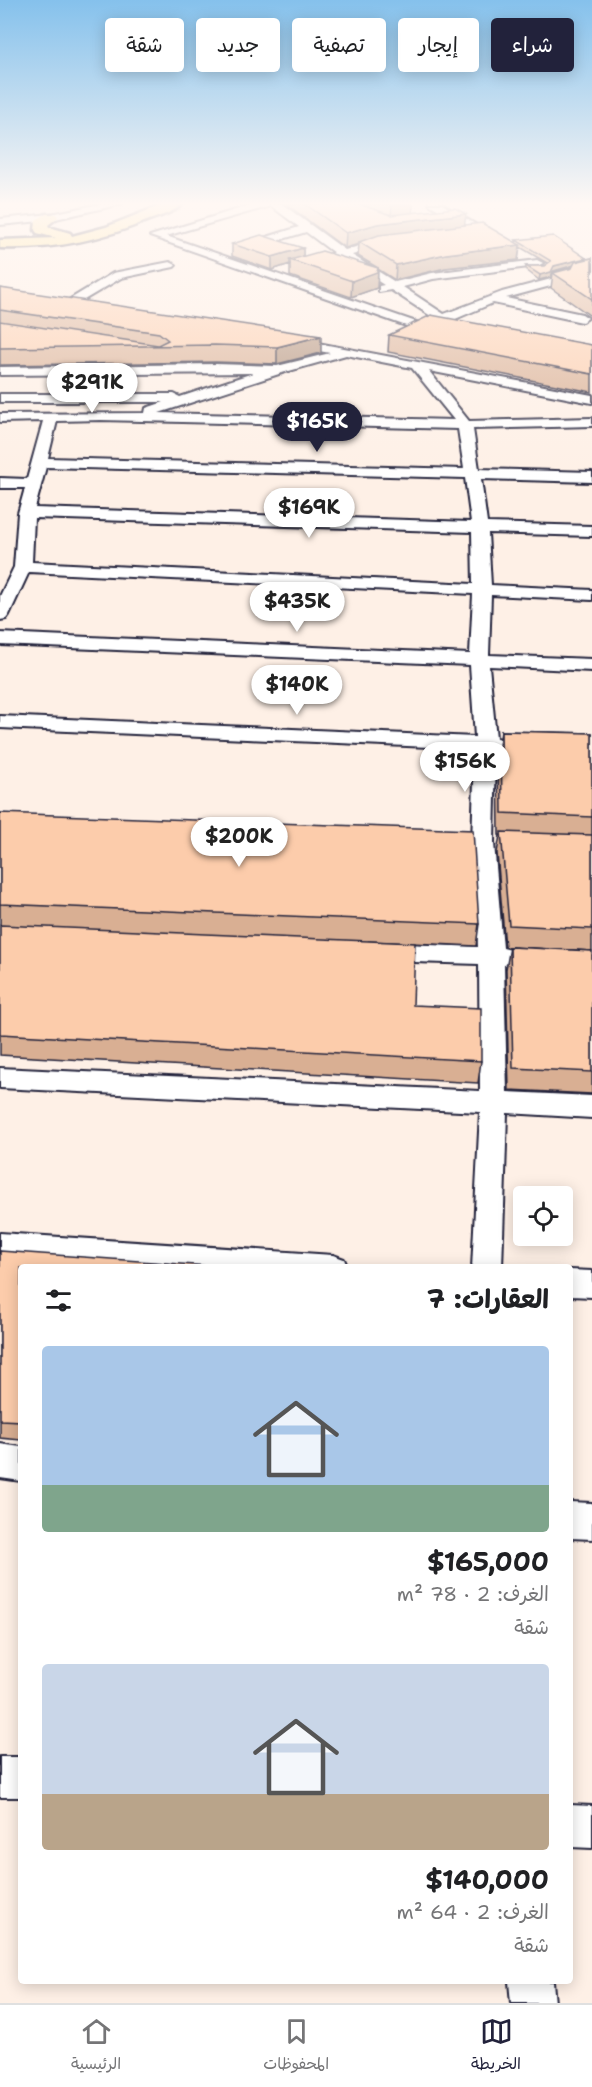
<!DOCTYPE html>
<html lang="ar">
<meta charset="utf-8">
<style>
:root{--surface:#fff;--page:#f2f2f2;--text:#202124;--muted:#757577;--line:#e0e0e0;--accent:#22223b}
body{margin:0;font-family:"Shantell Sans","Playpen Sans Arabic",sans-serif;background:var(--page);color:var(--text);direction:rtl;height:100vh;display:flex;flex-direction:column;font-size:22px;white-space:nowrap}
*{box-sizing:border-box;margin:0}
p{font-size:20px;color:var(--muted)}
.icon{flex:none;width:33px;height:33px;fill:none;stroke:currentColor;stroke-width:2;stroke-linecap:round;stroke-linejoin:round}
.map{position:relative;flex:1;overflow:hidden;direction:ltr}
.sheet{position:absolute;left:18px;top:1264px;width:555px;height:720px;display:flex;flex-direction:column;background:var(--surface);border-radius:6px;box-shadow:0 3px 15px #0003;direction:rtl}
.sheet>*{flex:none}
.hud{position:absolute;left:18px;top:18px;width:556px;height:54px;direction:rtl;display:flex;gap:12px}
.tools{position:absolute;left:513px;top:1186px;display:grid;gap:12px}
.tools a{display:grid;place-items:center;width:60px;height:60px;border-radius:6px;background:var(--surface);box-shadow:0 3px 15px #0003;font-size:30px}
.price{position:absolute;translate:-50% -51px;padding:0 14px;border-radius:21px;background:#fff;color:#222;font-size:20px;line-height:39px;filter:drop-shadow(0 2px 3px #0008)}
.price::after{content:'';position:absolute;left:50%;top:36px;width:18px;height:14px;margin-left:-9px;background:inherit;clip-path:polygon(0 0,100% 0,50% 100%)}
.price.active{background:var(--accent);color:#fff}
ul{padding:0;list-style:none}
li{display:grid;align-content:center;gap:12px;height:318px;padding:0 24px}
li span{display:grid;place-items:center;height:186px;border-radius:6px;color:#555}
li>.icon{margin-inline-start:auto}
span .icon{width:108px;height:108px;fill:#fffc;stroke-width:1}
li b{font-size:26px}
h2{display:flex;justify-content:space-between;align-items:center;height:72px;padding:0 24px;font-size:26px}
.pill{padding:0 21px;border-radius:6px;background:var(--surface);box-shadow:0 3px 15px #0003;font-size:21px;line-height:54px}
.pill.active{background:var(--accent);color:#fff}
.menu{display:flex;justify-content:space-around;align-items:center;height:84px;border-top:2px solid var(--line);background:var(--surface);font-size:16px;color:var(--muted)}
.menu a{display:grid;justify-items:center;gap:3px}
.menu .active{color:var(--accent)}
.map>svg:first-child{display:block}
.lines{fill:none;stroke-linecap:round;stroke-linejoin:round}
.minor-casing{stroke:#22223b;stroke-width:4}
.trunk-casing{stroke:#22223b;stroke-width:5}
.minor{fill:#fff;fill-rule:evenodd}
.trunk{fill:#fde080;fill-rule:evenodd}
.wall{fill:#d9af93;stroke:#22223b;stroke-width:1.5}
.shaded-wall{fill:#b08f78;stroke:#22223b;stroke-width:1.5}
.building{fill:#fcccab;stroke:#22223b;stroke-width:1.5}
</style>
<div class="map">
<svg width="592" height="2003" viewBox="0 0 592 2003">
<rect width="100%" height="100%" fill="#fef0e6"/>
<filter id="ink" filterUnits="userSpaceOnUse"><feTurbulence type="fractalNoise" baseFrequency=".0167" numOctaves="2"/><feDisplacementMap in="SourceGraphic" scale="12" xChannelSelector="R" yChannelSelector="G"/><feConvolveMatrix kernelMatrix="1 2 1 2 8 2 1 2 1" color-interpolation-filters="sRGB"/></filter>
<g filter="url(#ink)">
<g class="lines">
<g class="minor-casing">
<g id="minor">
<polygon points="100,204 122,204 51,220 0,225 0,219 51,214"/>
<path d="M255,204H282L345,250L377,241L397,240V244L352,255L395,282L432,273L537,260L543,263L537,266L433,279L403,287L444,314L502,292L555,278L552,275L554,273L592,263V270L568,276L571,279L569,281L506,298L582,314L588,318L582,322L493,303L413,337L407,333L412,328L150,236ZM271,206L299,227L238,246V250H246L306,232L334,253L300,263V267L304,268L342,258L384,285L379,286V292L391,290L434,318L422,324L166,236Z"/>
<polygon points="429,204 442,204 505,242 500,245 496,244"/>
<polygon points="170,262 176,265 174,267 121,278 67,310 63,311 57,307 113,273"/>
<path d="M286,337L592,395V403L429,371L469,421L592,418V426L473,429L479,469L592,472V482L481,479L487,523L592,526V536L488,533L491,585L592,590V600L491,595L489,655L592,659V671L489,666L496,738L509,740L512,744L509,748L496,750L494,843L503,948L515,951L518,957L515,963L504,965L507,1092L592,1096V1118L507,1113L502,1268H472L480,1112L0,1088V1068L480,1091L479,964L381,961L372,958L369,952L372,946L381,943L478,947L472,843L475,749L0,728V716L475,737L470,665L0,645V633L470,654L473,594L29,572L9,615L6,619L0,620V596L14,567L18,513L25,488H0V478L27,479L43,421L0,422V414L145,413L146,408L164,402H0V394H174L180,397L253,373L0,375V367L216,364L277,366L330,353L281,344L280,341ZM346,355L412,368L454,420L159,413L282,373ZM101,420L458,429L464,469L48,458L57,421ZM46,467L465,478L471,522L35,508ZM34,518L472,532L473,584L32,562Z"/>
<polygon points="0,1233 333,1255 344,1259 348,1268 129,1268 0,1259"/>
<polygon points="570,1270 592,1271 592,1297 570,1296"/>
<polygon points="0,1444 21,1447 21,1481 0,1478"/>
<polygon points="570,1502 592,1503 592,1539 570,1538"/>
<rect x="0" y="1757" width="21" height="40"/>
<polygon points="570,1805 592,1806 592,1848 570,1847"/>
<polygon points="509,1982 553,1982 555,2003 511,2003"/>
</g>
</g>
<g class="trunk-casing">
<path id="trunk" d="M164,204H182C175,212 160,216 149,220C101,240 53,250 0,248V240L56,238L37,233L35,230L36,220L46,214H56L58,217L48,225L49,227L70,233L72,236L106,227Z"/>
</g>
<use href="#minor" class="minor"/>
<use href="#trunk" class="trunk"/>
</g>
<g class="wall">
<polygon points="286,204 413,204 412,213 465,225 516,243 516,240 586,259 592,258 592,317 551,288 553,273 572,268 573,266 553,271 551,277 539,280 526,270 526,266 544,266 547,263 520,247 518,260 445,268 395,280 378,269 377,288 351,297 290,276 290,264 272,270 232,256 232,244 303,248 303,257 378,268 358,256 359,244 345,248"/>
<polygon points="0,288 321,353 277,364 216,362 0,365"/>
<polygon points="389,335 592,345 592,392 388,352"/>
<polygon points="501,731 592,733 592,951 505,947 497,853 500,835 499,835 498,752"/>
<polygon points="0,813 479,924 476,946 369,941 413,1005 481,1061 478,1083 0,1055"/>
<polygon points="510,947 592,951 592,1094 509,1090 506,969"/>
<polygon points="0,1251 21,1268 21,1440 0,1438"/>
</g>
<g class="shaded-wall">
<polygon points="413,204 412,216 391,219 392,205"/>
<polygon points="466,214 464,229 359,242 359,244 345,248 346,233 377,224"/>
<polygon points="520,245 518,260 445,268 395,280 396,265 446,254"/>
<polygon points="303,248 303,260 290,260 290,264 272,270 272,257"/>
<polygon points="586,258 585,262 553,271 551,277 539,280 540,275 554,266"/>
<polygon points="378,268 377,288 351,297 352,281"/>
<polygon points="321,336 321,353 277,364 277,347"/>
</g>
<g class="building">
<polygon points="305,204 359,204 391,215 455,208 466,214 377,224 346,233"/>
<polygon points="482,223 520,245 446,254 396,265 359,242 379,235"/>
<polygon points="261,235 303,248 272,257 232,244"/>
<polygon points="553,236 586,258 554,266 551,272 540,275 526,266 544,266 551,261 516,240"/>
<polygon points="322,251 378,268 377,272 352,281 290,260"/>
<polygon points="592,258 592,299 553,273 572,268 575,262"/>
<polygon points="0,288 321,336 277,347 215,345 0,348 0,321 158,345 168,340 159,333 0,310"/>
<polygon points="431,315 592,345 592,374 389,335"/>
<polygon points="501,731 592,733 592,817 502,813"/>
<polygon points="0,813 473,830 479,924 0,904"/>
<polygon points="501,832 592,835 592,929 509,925"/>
<polygon points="0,925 415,943 413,1005 481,1008 481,1061 0,1034"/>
<polygon points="510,947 592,951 592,1072 513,1068"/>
<polygon points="0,1251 236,1268 21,1268 21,1421 0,1420"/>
</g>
</g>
<linearGradient id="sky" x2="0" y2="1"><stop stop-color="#85c1ec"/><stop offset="0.42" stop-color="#fff8f4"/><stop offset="1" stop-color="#fff8f4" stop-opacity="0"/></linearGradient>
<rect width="592" height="485" fill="url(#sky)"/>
</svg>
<div class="tools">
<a><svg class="icon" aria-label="locate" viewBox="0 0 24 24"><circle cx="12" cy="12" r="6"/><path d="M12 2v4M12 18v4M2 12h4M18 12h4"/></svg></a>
</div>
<b class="price" style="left:92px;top:414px">$291K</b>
<b class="price active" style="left:317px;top:453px">$165K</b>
<b class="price" style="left:309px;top:539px">$169K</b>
<b class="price" style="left:297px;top:633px">$435K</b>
<b class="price" style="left:297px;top:716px">$140K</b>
<b class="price" style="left:465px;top:793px">$156K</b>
<b class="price" style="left:239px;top:868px">$200K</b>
<div class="hud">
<a class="pill active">شراء</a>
<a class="pill">إيجار</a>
<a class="pill">تصفية</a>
<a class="pill">جديد</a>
<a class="pill">شقة</a>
</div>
<section class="sheet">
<h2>العقارات: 7<svg class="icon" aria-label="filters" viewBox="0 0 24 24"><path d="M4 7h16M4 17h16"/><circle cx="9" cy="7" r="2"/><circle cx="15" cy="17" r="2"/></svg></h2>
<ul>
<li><span style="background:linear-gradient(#a9c7e8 75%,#7fa58c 0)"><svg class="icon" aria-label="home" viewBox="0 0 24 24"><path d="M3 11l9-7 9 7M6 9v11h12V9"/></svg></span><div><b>$165,000</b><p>الغرف: 2 · 78 m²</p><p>شقة</p></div></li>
<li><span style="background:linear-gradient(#c9d6e8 70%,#b9a48a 0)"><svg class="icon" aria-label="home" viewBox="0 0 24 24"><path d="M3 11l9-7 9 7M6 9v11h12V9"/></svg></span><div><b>$140,000</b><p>الغرف: 2 · 64 m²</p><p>شقة</p></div></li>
</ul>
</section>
</div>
<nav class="menu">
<a class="active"><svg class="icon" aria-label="map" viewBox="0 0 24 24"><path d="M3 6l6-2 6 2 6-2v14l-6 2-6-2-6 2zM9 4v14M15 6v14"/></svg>الخريطة</a>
<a><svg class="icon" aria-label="saved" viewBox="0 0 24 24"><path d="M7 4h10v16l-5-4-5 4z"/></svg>المحفوظات</a>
<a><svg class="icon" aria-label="home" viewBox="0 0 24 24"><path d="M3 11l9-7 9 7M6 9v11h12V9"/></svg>الرئيسية</a>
</nav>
